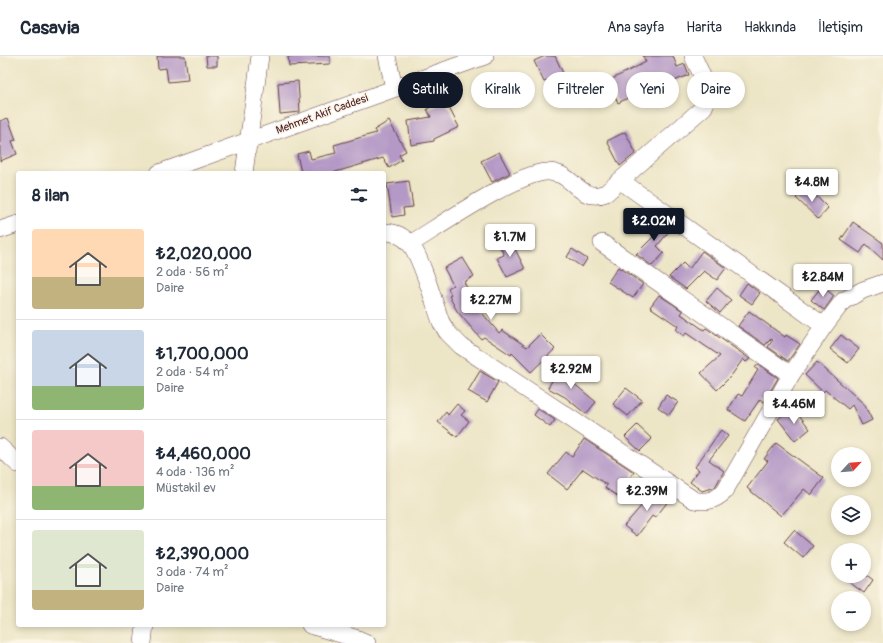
<!DOCTYPE html>
<html lang="tr">
<meta charset="utf-8">
<style>
:root{--surface:#fff;--page:#f6f6f7;--text:#1f2937;--muted:#747a83;--line:#e0e1e3;--accent:#111827}
body{margin:0;font-family:Pangolin,sans-serif;background:var(--page);color:var(--text);height:100vh;display:flex;flex-direction:column;font-size:15px;white-space:nowrap}
*{box-sizing:border-box;margin:0}
p{font-size:13px;color:var(--muted)}
.icon{flex:none;width:22px;height:22px;fill:none;stroke:currentColor;stroke-width:2;stroke-linecap:round;stroke-linejoin:round}
.map{position:relative;flex:1;overflow:hidden}
.side{position:absolute;left:16px;top:115px;width:370px;height:456px;display:flex;flex-direction:column;background:var(--surface);border-radius:4px;box-shadow:0 2px 6px #0003}
.side>*{flex:none}
.top-card{position:absolute;left:398px;top:16px;width:380px;height:36px;display:flex;gap:8px}
.needle{width:26px;rotate:64deg}
.buttons{position:absolute;left:831px;top:391px;display:grid;gap:8px}
.buttons a{display:grid;place-items:center;width:40px;height:40px;border-radius:50%;background:var(--surface);box-shadow:0 2px 6px #0003;font-size:20px}
.price{position:absolute;translate:-50% -34px;padding:0 9px;border-radius:4px;background:#fff;color:#222;font-size:13px;line-height:26px;filter:drop-shadow(0 1px 2px #0008)}
.price::after{content:'';position:absolute;left:50%;top:24px;width:12px;height:9px;margin-left:-6px;background:inherit;clip-path:polygon(0 0,100% 0,50% 100%)}
.price.selected{background:var(--accent);color:#fff}
ul{padding:0;list-style:none}
li{display:flex;align-items:center;gap:12px;height:100px;padding:0 16px}
li+li{border-top:1px solid var(--line)}
li span{display:grid;place-items:center;flex:none;width:112px;height:80px;border-radius:4px;color:#555}
li>.icon{margin-inline-start:auto}
span .icon{width:48px;height:48px;fill:#fffc;stroke-width:1}
li b{font-size:17px}
h2{display:flex;justify-content:space-between;align-items:center;height:48px;padding:0 16px;font-size:17px}
.chip{padding:0 14px;border-radius:18px;background:var(--surface);box-shadow:0 2px 6px #0003;font-size:14px;line-height:36px}
.chip.selected{background:var(--accent);color:#fff}
header{display:flex;align-items:center;gap:24px;box-sizing:border-box;height:56px;padding:0 20px;background:var(--surface);border-bottom:1px solid var(--line)}
header strong{font-size:19px}
nav{display:flex;gap:22px;margin-inline-start:auto;font-size:14px}
.map>svg:first-child{display:block}
.building{fill:#b499c6}
.lines{fill:none;stroke-linecap:round;stroke-linejoin:round}
.minor-casing{stroke:#623d42;stroke-width:18}
.minor{stroke:#fff;stroke-width:17}
.labels{text-anchor:middle;dominant-baseline:central;stroke-width:3;stroke-linejoin:round;paint-order:stroke}
.street-label{font-size:11px;fill:#4a1f2b;stroke:#fcf5e5}
</style>
<header>
<strong>Casavia</strong>
<nav><a>Ana sayfa</a><a>Harita</a><a>Hakkında</a><a>İletişim</a></nav>
</header>
<div class="map">
<svg width="883" height="587" viewBox="0 0 883 587">
<rect width="100%" height="100%" fill="#fcf5e5"/>
<filter id="ink" filterUnits="userSpaceOnUse"><feTurbulence type="fractalNoise" baseFrequency=".025" numOctaves="2"/><feDisplacementMap in="SourceGraphic" scale="8" xChannelSelector="R" yChannelSelector="G"/><feConvolveMatrix kernelMatrix="1 2 1 2 8 2 1 2 1" color-interpolation-filters="sRGB"/></filter>
<filter id="wash" filterUnits="userSpaceOnUse"><feTurbulence type="fractalNoise" baseFrequency=".012" numOctaves="4" result="noise"/><feDisplacementMap in="SourceGraphic" scale="16" xChannelSelector="R" yChannelSelector="G"/><feGaussianBlur stdDeviation="0.9" result="paint"/><feColorMatrix in="noise" values="0 0 0 0 0 0 0 0 0 0 0 0 0 0 0 0 0 1.4 0 .05"/><feComposite in="paint" operator="in"/></filter>
<g filter="url(#wash)">
<rect width="100%" height="100%" fill="#ece5c6"/>
<g id="blocks">
<g class="building">
<polygon points="157,0 185,0 188,24 168,26 166,12 158,13"/>
<polygon points="206,0 217,0 217,10 207,10"/>
<polygon points="288,0 330,0 330,8 289,10"/>
<polygon points="545,0 555,0 563,17 544,26 534,5"/>
<polygon points="643,0 673,0 677,11 685,8 689,19 667,28 665,23 641,33 642,35 618,47 608,25 646,6"/>
<polygon points="298,25 300,56 280,58 278,27"/>
<polygon points="445,44 459,71 434,83 434,85 411,89 408,65 431,61 427,53"/>
<polygon points="8,62 16,84 12,85 17,98 0,105 0,65"/>
<polygon points="389,65 406,95 399,99 402,104 389,112 383,102 332,117 301,117 297,98 309,95 311,103 336,97 334,89 376,77 374,74"/>
<polygon points="625,76 636,97 620,110 607,85"/>
<polygon points="499,96 510,117 492,126 481,105"/>
<polygon points="409,125 413,151 403,152 404,159 392,161 387,128"/>
<polygon points="807,131 828,152 818,163 796,142"/>
<polygon points="653,160 671,173 657,190 664,197 652,210 636,198 655,179 645,170"/>
<polygon points="853,166 883,187 883,204 866,188 860,197 841,184"/>
<polygon points="509,181 525,213 507,221 497,202 504,199 498,186"/>
<polygon points="572,193 587,203 582,211 567,201"/>
<polygon points="702,195 726,212 717,224 704,215 686,233 669,221 683,207 689,213"/>
<polygon points="463,202 474,220 464,226 477,251 499,277 502,274 527,291 540,278 555,293 531,316 512,297 511,299 484,281 481,283 457,255 449,240 451,239 448,232 453,229 444,212"/>
<polygon points="618,211 643,228 633,242 608,226"/>
<polygon points="747,227 760,237 752,248 739,239"/>
<polygon points="822,230 834,240 824,254 811,244"/>
<polygon points="717,232 731,244 720,257 706,245"/>
<polygon points="659,239 683,255 681,258 704,274 706,272 750,303 746,306 743,303 731,320 717,334 701,317 720,300 686,277 684,280 676,274 678,270 650,251"/>
<polygon points="749,255 785,281 786,279 800,288 788,305 768,291 773,284 771,283 765,289 738,270"/>
<polygon points="841,279 859,293 848,307 830,293"/>
<polygon points="817,306 864,348 872,364 862,369 852,349 848,353 825,334 823,336 805,319"/>
<polygon points="758,308 778,322 764,346 760,343 745,365 728,354 738,338 742,340 758,314 755,312"/>
<polygon points="560,310 575,319 572,326 596,346 586,358 565,341 548,332"/>
<polygon points="480,315 498,326 487,346 468,335"/>
<polygon points="626,332 642,344 628,360 613,348"/>
<polygon points="666,339 678,346 669,359 658,351"/>
<polygon points="457,348 465,355 461,359 469,365 457,381 438,366 446,356 448,359"/>
<polygon points="538,353 555,364 550,371 534,359"/>
<polygon points="789,354 795,362 799,359 810,373 795,385 778,363"/>
<polygon points="637,369 652,383 640,395 625,381"/>
<polygon points="721,374 728,380 709,404 724,415 715,431 702,435 690,426 699,414 695,411"/>
<polygon points="584,383 634,416 630,422 635,425 624,444 605,432 607,429 583,413 567,433 548,418 566,396 572,401"/>
<polygon points="776,387 824,422 811,439 804,433 781,460 747,432 768,405 764,403"/>
<polygon points="656,433 669,444 655,462 652,460 637,480 624,470"/>
<polygon points="794,474 813,490 803,502 784,486"/>
<polygon points="854,520 868,520 873,524 864,537 849,526"/>
</g>
</g>
</g>
<g filter="url(#ink)">
<use href="#blocks" fill-opacity="0" stroke="#623d42" stroke-width="1"/>
<g class="lines">
<g class="minor-casing">
<g id="minor">
<polyline points="387,0 394,32"/>
<polyline points="159,117 485,0"/>
<polyline points="244,117 260,0"/>
<polyline points="621,125 824,270"/>
<polyline points="0,174 18,168"/>
<path d="M384,176C395,176 404,180 411,189C422,203 434,247 441,266L447,276L461,290L694,444C707,447 715,444 724,436L791,319L824,270L843,245L863,234L883,227"/>
<polyline points="602,187 791,319"/>
<path d="M410,188C440,170 516,117 547,116C574,115 578,148 606,137L704,51C712,34 700,16 693,0"/>
<polyline points="0,391 18,408"/>
<polyline points="310,569 358,583 367,587"/>
<polyline points="143,587 145,569"/>
</g>
</g>
<use href="#minor" class="minor"/>
</g>
</g>
<g class="labels">
<g class="street-label">
<text transform="translate(322 58) rotate(-20)">Mehmet Akif Caddesi</text>
</g>
</g>
</svg>
<div class="buttons">
<a><svg class="needle" viewBox="-14 -14 28 28"><path d="M0-13l5 13h-10z" fill="#e53935"/><path d="M0 13l5-13h-10z" fill="#747a83"/></svg></a>
<a><svg class="icon" aria-label="layers" viewBox="0 0 24 24"><path d="M12 4l9 5-9 5-9-5zM3 14l9 5 9-5"/></svg></a>
<a>+</a>
<a>−</a>
</div>
<b class="price" style="left:812px;top:147px">₺4.8M</b>
<b class="price selected" style="left:654px;top:186px">₺2.02M</b>
<b class="price" style="left:510px;top:202px">₺1.7M</b>
<b class="price" style="left:823px;top:242px">₺2.84M</b>
<b class="price" style="left:491px;top:265px">₺2.27M</b>
<b class="price" style="left:571px;top:334px">₺2.92M</b>
<b class="price" style="left:794px;top:369px">₺4.46M</b>
<b class="price" style="left:647px;top:456px">₺2.39M</b>
<div class="top-card">
<a class="chip selected">Satılık</a>
<a class="chip">Kiralık</a>
<a class="chip">Filtreler</a>
<a class="chip">Yeni</a>
<a class="chip">Daire</a>
</div>
<section class="side">
<h2>8 ilan<svg class="icon" aria-label="filters" viewBox="0 0 24 24"><path d="M4 7h16M4 17h16"/><circle cx="9" cy="7" r="2"/><circle cx="15" cy="17" r="2"/></svg></h2>
<ul>
<li><span style="background:linear-gradient(#ffd9b3 60%,#c2b280 0)"><svg class="icon" aria-label="home" viewBox="0 0 24 24"><path d="M3 11l9-7 9 7M6 9v11h12V9"/></svg></span><div><b>₺2,020,000</b><p>2 oda · 56 m²</p><p>Daire</p></div></li>
<li><span style="background:linear-gradient(#c9d6e8 70%,#8fb573 0)"><svg class="icon" aria-label="home" viewBox="0 0 24 24"><path d="M3 11l9-7 9 7M6 9v11h12V9"/></svg></span><div><b>₺1,700,000</b><p>2 oda · 54 m²</p><p>Daire</p></div></li>
<li><span style="background:linear-gradient(#f6c9c9 70%,#8fb573 0)"><svg class="icon" aria-label="home" viewBox="0 0 24 24"><path d="M3 11l9-7 9 7M6 9v11h12V9"/></svg></span><div><b>₺4,460,000</b><p>4 oda · 136 m²</p><p>Müstakil ev</p></div></li>
<li><span style="background:linear-gradient(#dfe7d0 75%,#c2b280 0)"><svg class="icon" aria-label="home" viewBox="0 0 24 24"><path d="M3 11l9-7 9 7M6 9v11h12V9"/></svg></span><div><b>₺2,390,000</b><p>3 oda · 74 m²</p><p>Daire</p></div></li>
</ul>
</section>
</div>
